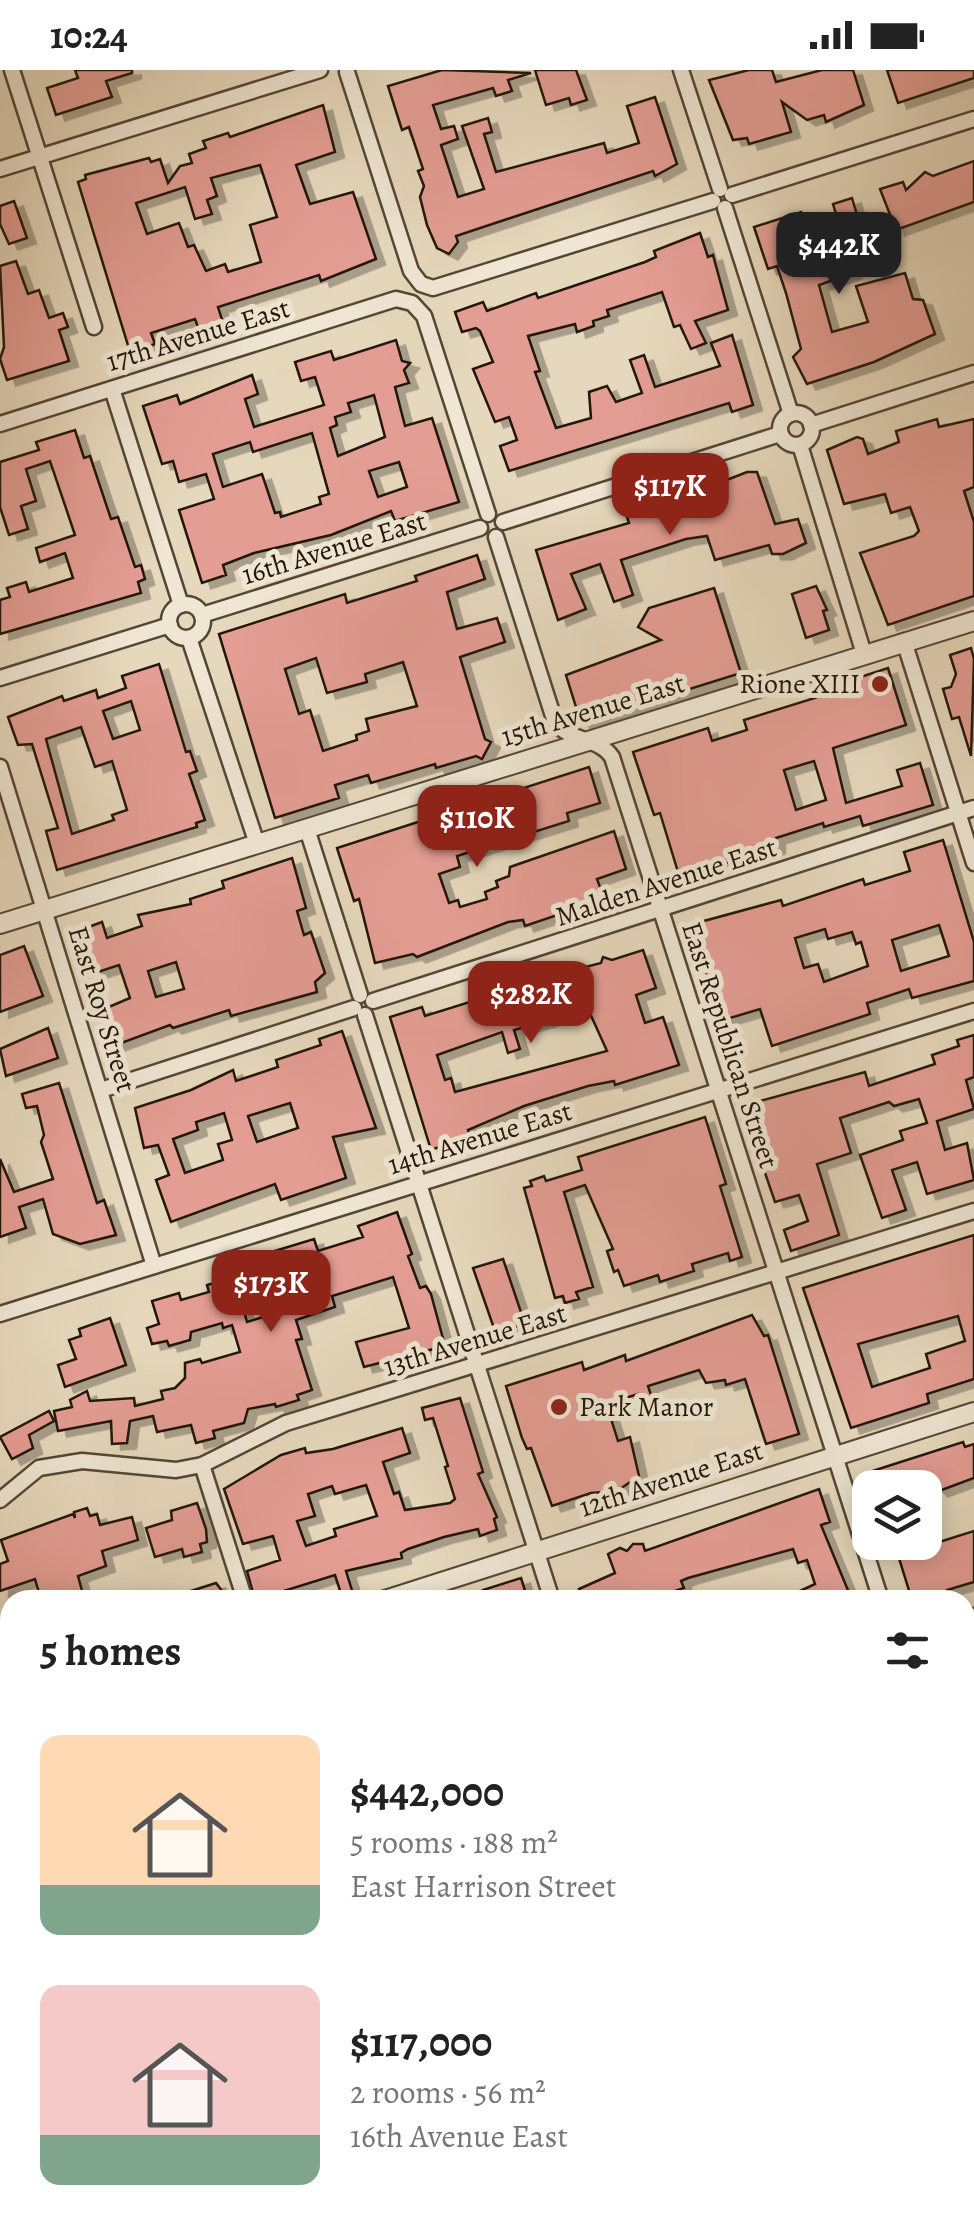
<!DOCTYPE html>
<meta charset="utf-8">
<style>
:root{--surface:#fff;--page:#f6f6f6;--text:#222;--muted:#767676;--accent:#8f2418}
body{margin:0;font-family:Alegreya,serif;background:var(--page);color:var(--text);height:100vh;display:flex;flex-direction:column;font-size:38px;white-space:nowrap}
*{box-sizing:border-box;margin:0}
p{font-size:32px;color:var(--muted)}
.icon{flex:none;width:55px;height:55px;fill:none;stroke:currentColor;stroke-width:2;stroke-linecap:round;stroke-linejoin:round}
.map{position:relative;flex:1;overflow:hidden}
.drawer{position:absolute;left:0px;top:1520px;width:975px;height:642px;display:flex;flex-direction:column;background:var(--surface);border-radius:30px 30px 0 0;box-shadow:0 5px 25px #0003}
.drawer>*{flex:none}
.fabs{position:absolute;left:852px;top:1400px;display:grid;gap:20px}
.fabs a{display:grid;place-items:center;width:90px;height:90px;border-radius:20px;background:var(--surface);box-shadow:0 5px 25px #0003;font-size:50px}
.price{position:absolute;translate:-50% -85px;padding:0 22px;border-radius:20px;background:var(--accent);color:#fff;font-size:32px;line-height:65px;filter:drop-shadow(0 2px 5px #0008)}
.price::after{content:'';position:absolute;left:50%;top:60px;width:30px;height:22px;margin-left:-15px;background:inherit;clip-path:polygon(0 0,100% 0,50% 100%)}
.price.selected{background:#222;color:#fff}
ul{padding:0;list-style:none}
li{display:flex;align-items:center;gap:30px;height:250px;padding:0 40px}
li span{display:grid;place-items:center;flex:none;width:280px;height:200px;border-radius:20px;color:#555}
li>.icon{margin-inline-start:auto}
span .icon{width:120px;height:120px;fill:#fffc;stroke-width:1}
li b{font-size:42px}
h2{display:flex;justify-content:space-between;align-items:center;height:120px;padding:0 40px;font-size:42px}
.status{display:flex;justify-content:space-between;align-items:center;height:70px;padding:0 50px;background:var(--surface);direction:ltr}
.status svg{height:28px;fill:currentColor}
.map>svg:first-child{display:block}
.building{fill:#e49d93;stroke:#231608;stroke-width:2.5;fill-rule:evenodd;filter:url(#shadow)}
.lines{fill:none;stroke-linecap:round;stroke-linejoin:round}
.minor-casing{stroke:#544635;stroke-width:19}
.tertiary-casing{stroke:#544635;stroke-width:22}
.secondary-casing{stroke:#231608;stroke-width:25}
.minor{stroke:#efe6d3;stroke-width:14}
.tertiary{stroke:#efe6d3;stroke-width:18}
.secondary{stroke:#efe6d3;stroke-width:20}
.poi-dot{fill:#8f2418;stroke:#efe6d3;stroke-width:4}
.labels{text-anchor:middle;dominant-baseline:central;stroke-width:10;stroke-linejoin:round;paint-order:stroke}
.street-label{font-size:28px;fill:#231608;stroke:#efe6d3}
.poi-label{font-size:28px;fill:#231608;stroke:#efe6d3;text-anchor:end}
</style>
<div class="status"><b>10:24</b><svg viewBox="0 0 49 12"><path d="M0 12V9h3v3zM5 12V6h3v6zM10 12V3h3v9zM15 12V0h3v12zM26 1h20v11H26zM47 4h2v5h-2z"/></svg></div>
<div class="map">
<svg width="974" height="2161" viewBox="0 0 974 2161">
<defs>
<filter id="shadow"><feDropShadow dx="9" dy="5.5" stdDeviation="0" flood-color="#0004"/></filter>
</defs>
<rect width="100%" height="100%" fill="#e6d8bc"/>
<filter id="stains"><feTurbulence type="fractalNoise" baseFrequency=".002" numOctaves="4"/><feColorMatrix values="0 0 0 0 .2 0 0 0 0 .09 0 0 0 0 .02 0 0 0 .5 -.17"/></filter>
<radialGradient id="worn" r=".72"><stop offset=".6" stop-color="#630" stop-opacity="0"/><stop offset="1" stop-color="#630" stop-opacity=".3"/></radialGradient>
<g class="building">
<polygon points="75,0 132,0 132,3 106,11 112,27 56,45 47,18 78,8"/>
<polygon points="442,0 531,3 508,10 512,21 496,26 493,18 433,35 441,59 454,56 458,69 441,75 458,127 484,119 462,56 488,48 492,62 484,64 496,102 604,73 607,83 639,73 627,36 655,27 677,94 655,106 653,101 456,166 458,172 449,184 437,178 427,155 420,127 424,116 418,101 423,99 409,57 402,60 388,16"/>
<polygon points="535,0 576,0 587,30 571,35 569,28 546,35"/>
<polygon points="749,0 772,0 776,12 822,0 853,0 864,35 826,52 824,45 807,50 782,32 791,62 749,74 747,68 733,70 709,10"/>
<polygon points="887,0 974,0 974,8 898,33"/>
<path d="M323,35L335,82L296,95L310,134L353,122L376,189L321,211L319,205L218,237L223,253L199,260L195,249L151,263L155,274L130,282L78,112L86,109L85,105L149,88L151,92L160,89L168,113L180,96L192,93L189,84L206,78L203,71L228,63L230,67ZM260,95L277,147L250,155L261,192L228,202L225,194L206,201L194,175L188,177L179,153L147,164L136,133L185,117L195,149L212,144L207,130L217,126L211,108Z"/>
<polygon points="974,91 974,132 896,160 880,119 903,112 906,120 925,102 933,106"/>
<polygon points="852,128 863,165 843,175 853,203 819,215 832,262 868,252 856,216 905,203 913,229 923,230 935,264 874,292 807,314 793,287 801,279 786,223 777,196 768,199 754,157 801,142 809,167 840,157 833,134"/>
<polygon points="14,131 27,168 9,174 0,154 0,136"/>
<polygon points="700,163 708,187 713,185 728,240 695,251 706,273 691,279 680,255 674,257 662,222 607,240 609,246 593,251 594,256 577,262 575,254 528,266 540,301 535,302 556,358 591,348 589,322 607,316 616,332 642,323 630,290 644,285 655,317 720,296 711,273 732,265 753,335 732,342 729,333 509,401 500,376 517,370 509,347 495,352 473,299 493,292 480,261 476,258 462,262 455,242 483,232 487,241 536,223 538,228 645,192 656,187 654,181"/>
<polygon points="16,191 28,224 39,220 49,248 63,243 68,257 59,260 69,291 7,310 0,289 4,277 0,196"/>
<path d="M396,270L402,291L410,293L404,300L409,313L395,317L405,356L432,348L459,432L395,451L391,441L331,465L254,483L223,495L226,505L202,513L179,440L214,429L206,404L179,412L173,391L162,394L143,336L177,325L180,334L252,305L258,324L245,329L254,357L324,335L315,307L301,311L295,292L331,281L334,290ZM374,325L385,367L338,386L330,358L337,355L335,347L351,342L348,333ZM312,363L329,424L319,427L321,434L281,447L280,442L275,443L262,404L223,417L213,384L250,372L253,382ZM399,392L407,417L378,427L369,401Z"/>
<polygon points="937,349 939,357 974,349 974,417 964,421 974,452 974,526 888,555 860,483 914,466 919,461 910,437 891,443 885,424 844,434 827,380 857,367 863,369 868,384 899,372 896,361"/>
<polygon points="75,360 84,388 90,386 111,449 118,447 135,497 141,495 145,509 138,512 141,523 0,564 0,530 10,527 7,518 26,512 29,522 73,508 65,483 40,492 36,478 75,465 50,391 26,399 36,431 21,436 28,459 9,465 0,437 0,392 39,380 36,372"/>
<polygon points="747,402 757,402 775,454 798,449 806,473 783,484 772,484 769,475 715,490 707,466 686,469 621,490 633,525 614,532 600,494 571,504 586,539 558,550 536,480 629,453 627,447 669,433 671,439 695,431 693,423"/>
<path d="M477,485L485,509L447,522L457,559L497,548L505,572L460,587L485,669L491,672L482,689L476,686L436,698L435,694L371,713L368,705L335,715L339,728L275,748L219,564L345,524L347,533L417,511L415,506ZM316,588L327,623L367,612L365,604L403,592L417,636L366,649L369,661L356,665L357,670L323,681L310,640L299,644L285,599Z"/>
<polygon points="816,516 827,540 823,541 829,560 806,568 792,524"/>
<polygon points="714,518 741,603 581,653 566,605 661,570 638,557 649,538"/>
<polygon points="971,578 974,589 971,686 959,647 952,649 943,619 951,617 956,604 950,585"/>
<path d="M159,594L186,682L190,681L197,701L189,704L205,750L196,753L197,757L57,800L46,761L58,758L32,674L18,675L8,647L62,626L64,631L96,620L98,628L126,618L122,606ZM131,631L140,660L113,669L103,641ZM81,657L95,697L112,691L127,740L112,745L114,750L72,764L46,669Z"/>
<path d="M888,598L906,655L833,678L846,733L902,716L897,700L920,693L933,735L863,756L860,746L824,757L823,753L776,768V778L714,797L712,791L678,802L660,743L654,745L633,682L708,658L712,671L747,660L744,650L847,618L845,612ZM814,691L826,730L796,740L784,700Z"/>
<polygon points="589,697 600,733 567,743 569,751 457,786 460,797 439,804 449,833 458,830 460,837 487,829 485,822 498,817 496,811 509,806 510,797 614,761 626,799 597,809 607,837 568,849 566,842 525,856 523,850 508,852 417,887 413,884 375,893 359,829 354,831 337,778"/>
<path d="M943,770L974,872V911L912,928L909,919L867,933L870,944L772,976L760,939L720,951L693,854L781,830L783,836L863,809L865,815L910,801L904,782ZM939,855L949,886L901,901L892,870ZM825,859L828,869L852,862L856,874L861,872L868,896L824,912L818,894L804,898L795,868Z"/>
<path d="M292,788L306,838L297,841L304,865L311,862L325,903L315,912L317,922L231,946L229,940L173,958L170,955L116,975L104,939L130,928L119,895L95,903L91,892L85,894L78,861L102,852L107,868L142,856L138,845L191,834L190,829L224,818L222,811ZM176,892L184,919L156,927L148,901Z"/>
<polygon points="24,876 43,926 0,942 0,885"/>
<path d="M643,880L656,918L636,925L645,953L663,947L679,995L615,1015L614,1011L588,1016L524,1036L468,1060L470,1066L431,1080L390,947L422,937L425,946L521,916L561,935L551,906L601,893L603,887L612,890ZM588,939L607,981L455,1022L451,1008L445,1010L437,985L502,962L508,983L520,979L514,960Z"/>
<polygon points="48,958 58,988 6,1006 0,979"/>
<path d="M342,961L376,1058L333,1067L346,1108L281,1130L275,1114L171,1152L156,1110L169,1105L158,1075L144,1078L135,1038L191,1020L233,1000L236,1011L278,997L276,990L321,975L319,969ZM290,1033L298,1058L257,1072L248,1046ZM224,1043L232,1070L218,1074L223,1090L185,1103L173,1069L198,1060L196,1052Z"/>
<polygon points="974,965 974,1007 966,1010 974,1039 937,1051 945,1080 967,1073 974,1110 927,1124 917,1092 892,1100 906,1140 882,1148 860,1085 903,1070 900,1061 927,1053 919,1029 894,1036 889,1032 840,1048 851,1083 817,1094 839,1165 791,1181 784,1160 808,1151 799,1125 775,1132 742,1036 865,1002 869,1016 935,994 932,985 959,976 957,970"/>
<polygon points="59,1013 97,1133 104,1130 116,1165 80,1174 53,1164 43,1129 19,1137 26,1158 0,1167 0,1089 14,1122 53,1109 41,1072 44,1065 37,1036 26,1038 22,1024"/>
<polygon points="705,1047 726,1114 720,1116 742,1187 730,1191 728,1183 692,1194 694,1201 660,1212 658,1205 624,1216 618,1200 614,1202 607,1181 613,1179 585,1115 564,1122 593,1217 576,1222 579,1229 565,1233 563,1226 555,1228 524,1118 532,1116 530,1111 544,1106 546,1111 582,1100 578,1087"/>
<polygon points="397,1142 412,1184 408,1186 420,1218 426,1216 431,1224 445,1276 364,1297 356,1272 409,1258 393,1207 332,1226 335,1237 296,1250 302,1269 296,1270 312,1320 297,1325 299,1330 276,1337 275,1334 248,1339 244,1353 213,1361 215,1368 196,1373 191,1355 157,1362 153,1346 130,1351 127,1373 112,1374 111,1351 58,1361 54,1341 72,1337 70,1330 87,1321 90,1331 134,1328 135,1336 163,1329 161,1321 175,1318 185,1308 185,1293 200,1289 202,1293 240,1282 232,1255 223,1258 222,1253 191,1262 190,1270 169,1276 167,1271 152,1274 147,1258 159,1254 152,1231 179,1223 181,1230 209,1222 207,1215 224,1210 225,1216 236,1213 247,1252 276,1243 258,1186 314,1169 318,1181 363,1167 358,1156"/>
<path d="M974,1165V1309L927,1324L929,1333L851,1358L803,1218ZM958,1246L965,1271L926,1284L930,1298L872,1317L858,1274Z"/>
<polygon points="503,1189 525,1254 496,1264 473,1198"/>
<polygon points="752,1245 764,1266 768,1265 799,1364 766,1374 745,1309 726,1315 725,1310 706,1313 699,1300 648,1316 656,1340 644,1344 638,1324 612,1332 614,1337 608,1339 618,1371 630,1367 639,1406 617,1421 591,1423 552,1436 531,1378 527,1379 522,1368 506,1316 582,1292 584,1300 625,1285 626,1291"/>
<polygon points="110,1248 126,1295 65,1317 58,1295 76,1289 69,1270 81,1266 79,1259"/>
<path d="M460,1328L483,1402L478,1404L497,1447L494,1449L497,1460L480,1466L478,1459L444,1467L408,1479L401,1483L402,1488L346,1501L355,1530H343L335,1505L255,1530L247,1501L280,1490L273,1466L243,1474L224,1419L281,1385L305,1378L306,1383L333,1379L402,1358L410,1383L383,1392L394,1424L399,1422L405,1440L450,1433L455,1429L445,1397L448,1396L433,1348L425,1350L422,1338ZM366,1415L377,1446L334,1459L336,1466L306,1476L297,1451L315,1446L308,1424L332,1416L335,1424Z"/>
<polygon points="49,1341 54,1351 29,1365 33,1378 12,1389 0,1367"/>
<polygon points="963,1372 965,1377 974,1374 974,1408 939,1421 932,1414 871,1418 866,1403"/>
<polygon points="819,1419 830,1452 821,1455 852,1530 781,1530 815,1514 807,1490 798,1493 793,1479 688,1508 681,1511 684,1518 660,1526 662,1530 583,1530 579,1519 615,1503 608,1484 620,1478 627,1481 633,1474 643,1474 645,1481"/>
<polygon points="197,1433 206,1459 207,1472 200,1474 202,1482 184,1487 182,1479 155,1487 146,1458 172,1450 171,1441"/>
<polygon points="87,1438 90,1446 97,1444 100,1455 132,1447 138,1470 102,1481 106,1496 78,1506 84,1528 41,1530 35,1509 0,1521 0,1494 8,1491 1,1470 73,1444 75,1448 74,1442"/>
<polygon points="974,1461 974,1512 947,1520 949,1526 936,1530 912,1530 894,1472 933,1474"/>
<polygon points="521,1508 528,1530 486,1530 483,1520"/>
<polygon points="216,1513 229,1530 172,1530 172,1527"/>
</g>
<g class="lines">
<g class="minor-casing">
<g id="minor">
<polyline points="12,0 94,257"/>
<polyline points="681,0 720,119"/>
<polyline points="347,2 411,201 421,214 433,218 713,131"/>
<polyline points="0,99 320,0"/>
<polyline points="732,125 974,49"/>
<polyline points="725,138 791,344"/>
<polyline points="112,319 181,535"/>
<circle cx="796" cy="359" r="16"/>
<polyline points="0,354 396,229 412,233 424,246 488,444"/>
<polyline points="811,355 974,303"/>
<polyline points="800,375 864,584"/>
<polyline points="503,452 780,364"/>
<path d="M496,467L555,652C571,673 599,667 612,687L881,1530"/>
<circle cx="186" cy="551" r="17"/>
<polyline points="202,545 480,458"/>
<polyline points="189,568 257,774"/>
<polyline points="904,571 974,793"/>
<polyline points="0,608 170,555"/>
<polyline points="0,697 154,1196"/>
<polyline points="307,759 360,925"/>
<polyline points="373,931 974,738"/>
<polyline points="365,945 552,1530"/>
<polyline points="101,1020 354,938"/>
<polyline points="0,1244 974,941"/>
<polyline points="202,1395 245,1530"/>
<polyline points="0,1430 39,1398 82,1391 176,1400 202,1395 286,1353 974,1141"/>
<polyline points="965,1549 974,1546"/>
<polyline points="965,1749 974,1747"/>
<polyline points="965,1792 974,1821"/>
<polyline points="0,1909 10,1906"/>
<polyline points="965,1953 974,1950"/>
<polyline points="0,2120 10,2117"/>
<polyline points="755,2152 758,2161"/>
<polyline points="438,2161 440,2152"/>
</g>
</g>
<g class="tertiary-casing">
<g id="tertiary">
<polyline points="0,854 974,551"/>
<polyline points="385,1530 974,1342"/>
<polyline points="0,1666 10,1663"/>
<polyline points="0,2077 10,2109"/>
<polyline points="24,2152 26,2161"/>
</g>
</g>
<g class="secondary-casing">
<polyline id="secondary" points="941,2161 974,2150"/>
</g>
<use href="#minor" class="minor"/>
<use href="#tertiary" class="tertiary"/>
<use href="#secondary" class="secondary"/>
</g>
<g class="poi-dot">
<circle cx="880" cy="614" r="10"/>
<circle cx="559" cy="1337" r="10"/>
</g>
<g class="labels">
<g class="street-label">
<text transform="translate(198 265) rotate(-17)">17th Avenue East</text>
<text transform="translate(334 478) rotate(-17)">16th Avenue East</text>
<text transform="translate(593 640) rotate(-17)">15th Avenue East</text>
<text transform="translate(666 812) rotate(-18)">Malden Avenue East</text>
<text transform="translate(102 939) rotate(73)">East Roy Street</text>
<text transform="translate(730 975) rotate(72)">East Republican Street</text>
<text transform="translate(480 1068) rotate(-17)">14th Avenue East</text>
<text transform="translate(475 1270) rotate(-17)">13th Avenue East</text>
<text transform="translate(671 1409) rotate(-18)">12th Avenue East</text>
</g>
<g class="poi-label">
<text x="860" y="614">Rione XIII</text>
<text x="579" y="1337" text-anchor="start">Park Manor</text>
</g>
</g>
<rect width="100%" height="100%" filter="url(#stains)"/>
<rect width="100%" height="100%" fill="url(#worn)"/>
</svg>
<div class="fabs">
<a><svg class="icon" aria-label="layers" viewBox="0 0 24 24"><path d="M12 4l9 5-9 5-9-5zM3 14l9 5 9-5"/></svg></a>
</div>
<b class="price selected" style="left:839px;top:227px">$442K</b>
<b class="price" style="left:670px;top:468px">$117K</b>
<b class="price" style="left:477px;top:800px">$110K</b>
<b class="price" style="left:531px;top:976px">$282K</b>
<b class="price" style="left:271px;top:1265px">$173K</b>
<section class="drawer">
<h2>5 homes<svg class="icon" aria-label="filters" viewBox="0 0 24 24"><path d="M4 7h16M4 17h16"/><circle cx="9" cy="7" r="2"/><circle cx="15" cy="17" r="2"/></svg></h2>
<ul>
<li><span style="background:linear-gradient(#ffd9b3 75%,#7fa58c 0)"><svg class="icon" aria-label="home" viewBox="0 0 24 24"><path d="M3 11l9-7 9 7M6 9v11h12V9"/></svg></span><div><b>$442,000</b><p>5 rooms · 188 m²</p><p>East Harrison Street</p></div></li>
<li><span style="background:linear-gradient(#f6c9c9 75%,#7fa58c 0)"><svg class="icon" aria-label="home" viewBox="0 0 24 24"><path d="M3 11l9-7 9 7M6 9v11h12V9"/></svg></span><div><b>$117,000</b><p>2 rooms · 56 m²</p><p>16th Avenue East</p></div></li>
</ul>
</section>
</div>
